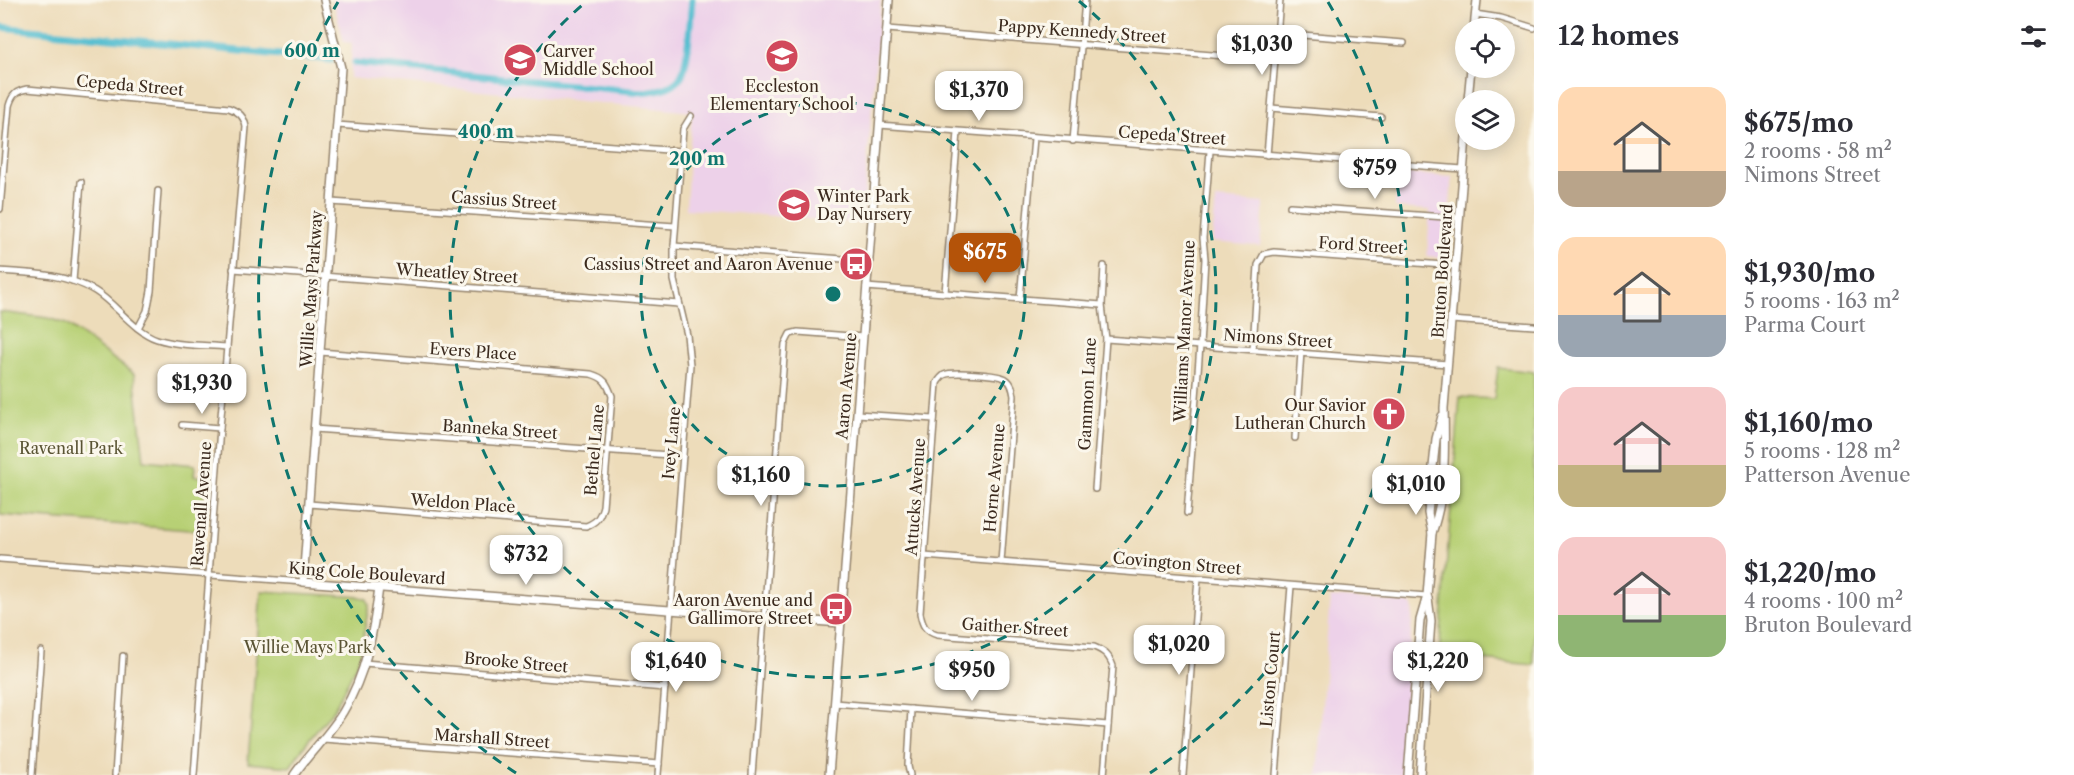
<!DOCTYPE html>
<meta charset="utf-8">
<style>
:root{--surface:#fff;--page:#f7f7f7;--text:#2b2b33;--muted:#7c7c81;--accent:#b45309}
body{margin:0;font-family:"Libre Caslon Text",serif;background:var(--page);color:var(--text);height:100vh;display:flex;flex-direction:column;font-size:22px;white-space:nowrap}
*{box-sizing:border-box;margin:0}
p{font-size:20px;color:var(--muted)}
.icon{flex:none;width:33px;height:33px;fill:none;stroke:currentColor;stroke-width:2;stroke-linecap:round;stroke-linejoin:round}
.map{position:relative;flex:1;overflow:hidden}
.sheet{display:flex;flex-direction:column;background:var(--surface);width:540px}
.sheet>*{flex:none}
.buttons{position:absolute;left:1455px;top:18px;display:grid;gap:12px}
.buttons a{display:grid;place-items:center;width:60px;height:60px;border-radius:50%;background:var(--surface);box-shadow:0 3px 15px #0003;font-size:30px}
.price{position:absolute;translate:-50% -51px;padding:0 14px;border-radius:12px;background:#fff;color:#222;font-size:20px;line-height:39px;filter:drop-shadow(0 2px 3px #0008)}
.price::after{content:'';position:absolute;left:50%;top:36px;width:18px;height:14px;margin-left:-9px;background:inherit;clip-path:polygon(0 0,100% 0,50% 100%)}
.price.selected{background:var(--accent);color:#fff}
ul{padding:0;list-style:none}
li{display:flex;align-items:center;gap:18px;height:150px;padding:0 24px}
li span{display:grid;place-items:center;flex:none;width:168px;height:120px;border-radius:18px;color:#555}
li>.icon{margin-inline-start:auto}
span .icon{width:72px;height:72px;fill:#fffc;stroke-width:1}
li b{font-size:26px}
h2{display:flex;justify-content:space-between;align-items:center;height:72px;padding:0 24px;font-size:26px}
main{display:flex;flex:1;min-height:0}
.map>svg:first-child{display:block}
.built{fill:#edd1e9}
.green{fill:#b7d075;stroke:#797d4a;stroke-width:1.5}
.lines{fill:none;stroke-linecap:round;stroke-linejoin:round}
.canal{stroke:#54bed0;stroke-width:7}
.minor-casing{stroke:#94836c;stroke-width:8}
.tertiary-casing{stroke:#94836c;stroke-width:10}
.minor{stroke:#fff;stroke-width:5}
.tertiary{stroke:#fff;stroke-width:7}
.ring{fill:none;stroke:#0f766e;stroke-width:3;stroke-dasharray:10 8}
.labels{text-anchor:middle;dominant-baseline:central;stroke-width:6;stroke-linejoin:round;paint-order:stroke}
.street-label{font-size:16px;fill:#3b2a1e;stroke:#fbf7ec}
.poi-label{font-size:16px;fill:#3b2a1e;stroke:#fbf7ec;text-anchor:end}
.park-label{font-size:16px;fill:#5a5434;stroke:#fbf7ec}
.centre{fill:#0f766e;stroke:#fbf7ec;stroke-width:3}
.ring-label{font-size:18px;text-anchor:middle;font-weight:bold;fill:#0f766e;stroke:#fbf7ec;stroke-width:6;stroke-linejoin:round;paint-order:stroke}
</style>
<main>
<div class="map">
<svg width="1534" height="775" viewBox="0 0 1534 775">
<rect width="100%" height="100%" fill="#fbf7ec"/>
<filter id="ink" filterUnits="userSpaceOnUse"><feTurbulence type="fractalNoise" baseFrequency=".0167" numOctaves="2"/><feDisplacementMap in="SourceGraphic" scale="12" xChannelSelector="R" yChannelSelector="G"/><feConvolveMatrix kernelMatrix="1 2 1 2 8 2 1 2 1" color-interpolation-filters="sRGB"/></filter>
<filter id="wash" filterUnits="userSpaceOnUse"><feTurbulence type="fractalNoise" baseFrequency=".008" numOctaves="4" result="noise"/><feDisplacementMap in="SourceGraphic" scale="24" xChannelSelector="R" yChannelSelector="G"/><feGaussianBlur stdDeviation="1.35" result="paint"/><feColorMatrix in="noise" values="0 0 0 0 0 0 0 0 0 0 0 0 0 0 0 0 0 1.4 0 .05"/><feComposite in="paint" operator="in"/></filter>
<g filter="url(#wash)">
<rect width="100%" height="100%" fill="#eddcba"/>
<g class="built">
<polygon points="333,0 881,0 862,223 686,209 692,112 350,78 352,43 344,42"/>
<polygon points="1398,173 1452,177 1446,258 1427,256 1430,210 1395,208"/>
<polygon points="1216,199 1264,203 1260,246 1212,242"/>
<polygon points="1330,597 1408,603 1413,606 1401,775 1317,775"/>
</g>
<g class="green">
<polygon points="0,312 48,318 66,324 134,374 144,460 195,465 194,476 205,477 201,531 0,515"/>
<polygon points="1498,368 1534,372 1534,665 1439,656 1460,397 1494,399"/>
<polygon points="261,591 361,597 367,599 369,605 360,657 350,678 334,709 302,749 290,767 248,763"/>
</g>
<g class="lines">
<g class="canal">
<polyline points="0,27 331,60"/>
<path d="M355,63L641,92C654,91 672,89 680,78C689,66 690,17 692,0"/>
</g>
</g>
</g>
<g filter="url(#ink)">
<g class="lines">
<g class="minor-casing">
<g id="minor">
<polyline points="1475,14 1501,18 1534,28"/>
<polyline points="887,29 1275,60"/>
<polyline points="1277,33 1404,43"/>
<polyline points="1271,108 1381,117"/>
<polyline points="337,125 681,151"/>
<polyline points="879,125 1463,169"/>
<polyline points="1073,141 1085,0"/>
<polyline points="1267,155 1280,0"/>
<polyline points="331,202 675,226"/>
<polyline points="1290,206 1459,218"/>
<path d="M0,209L9,106C12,95 16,91 27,89L229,108C239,112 244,116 246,127L220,428L194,775"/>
<polyline points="674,246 869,261"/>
<polyline points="233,269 679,304"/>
<path d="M0,271C32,273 67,274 95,291C116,304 133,331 157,339C179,346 204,345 227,347"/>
<polyline points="73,281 81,182"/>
<polyline points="866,287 1102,305"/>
<polyline points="945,293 958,132"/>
<polyline points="1020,299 1034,138"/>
<polyline points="1451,320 1534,326"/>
<polyline points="138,328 147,311 151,291 158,191"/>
<polyline points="1106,339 1448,364"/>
<polyline points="1253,349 1258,265 1264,254 1274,252 1456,266"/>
<polyline points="857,414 934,419"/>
<polyline points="182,425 220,428"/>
<polyline points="314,429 683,456"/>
<polyline points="1295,438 1301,352"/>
<polyline points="1095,489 1106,339 1102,305 1104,266"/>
<path d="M309,504L586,526C597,522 600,517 603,506L612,396C607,383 605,378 591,374L320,352"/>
<polyline points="1187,513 1200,346 1205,259 1203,238 1210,151"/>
<polyline points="924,556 1427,596"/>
<polyline points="0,559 303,582"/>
<path d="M1001,562L1014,396C1013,390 1012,383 1006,379C999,374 951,371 944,375C941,377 939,380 937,383L920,613C922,625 925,631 937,635L1094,647C1104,651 1109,655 1113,666L1104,775"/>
<polyline points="364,663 665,688"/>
<polyline points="834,703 1108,725"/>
<polyline points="323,739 659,764"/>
<polyline points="32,775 41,651"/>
<polyline points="115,775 123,656"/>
<polyline points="658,775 690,365 687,335 674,280 674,246 683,129 691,116"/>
<polyline points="752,775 785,344 790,334 798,332 863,337"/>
<polyline points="910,775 908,766 911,709"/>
<polyline points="1183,775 1198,578"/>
<polyline points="1276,775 1291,586"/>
</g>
</g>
<g class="tertiary-casing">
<g id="tertiary">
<polyline points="324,0 341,68 303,582 840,623"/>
<polyline points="1474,28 1477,0"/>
<polyline points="1468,100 1471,68"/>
<path d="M1432,533C1446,494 1445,449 1444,408L1466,137"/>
<path d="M294,775C309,753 329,735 343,712C366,674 374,631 379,587"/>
<polyline points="829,775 889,0"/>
<polyline points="1408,775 1420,620 1427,596 1432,533 1428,513 1436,439 1442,416"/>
<polyline points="1420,775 1431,621 1428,598"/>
</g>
</g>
<use href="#minor" class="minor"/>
<use href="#tertiary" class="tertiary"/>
</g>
</g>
<g class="ring">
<circle cx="833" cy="294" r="192"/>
<path d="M1079 1A383 383 0 1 1 587 1"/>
<path d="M516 773A575 575 0 0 1 338 2M1328 2A575 575 0 0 1 1150 773"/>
</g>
<defs>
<g id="school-disc" transform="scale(1.725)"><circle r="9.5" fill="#d1495b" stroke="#fbf7ec"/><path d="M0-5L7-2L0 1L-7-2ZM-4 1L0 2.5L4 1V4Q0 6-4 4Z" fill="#fff"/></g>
<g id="bus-disc" transform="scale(1.725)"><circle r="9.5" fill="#d1495b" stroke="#fbf7ec"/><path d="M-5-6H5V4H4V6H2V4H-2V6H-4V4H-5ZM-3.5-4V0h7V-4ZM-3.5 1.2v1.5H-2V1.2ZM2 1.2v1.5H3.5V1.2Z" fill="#fff"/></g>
<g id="church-disc" transform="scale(1.725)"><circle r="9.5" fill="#d1495b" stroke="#fbf7ec"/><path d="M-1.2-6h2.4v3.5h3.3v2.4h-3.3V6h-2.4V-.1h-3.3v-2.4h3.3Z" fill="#fff"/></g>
</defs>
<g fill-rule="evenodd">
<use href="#school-disc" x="782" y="56"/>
<use href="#school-disc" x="520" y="60"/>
<use href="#school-disc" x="794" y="205"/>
<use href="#bus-disc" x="856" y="264"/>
<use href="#church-disc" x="1389" y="414"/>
<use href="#bus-disc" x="836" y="609"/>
</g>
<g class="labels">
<g class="street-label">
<text transform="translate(1082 31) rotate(4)">Pappy Kennedy Street</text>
<text transform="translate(130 85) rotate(5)">Cepeda Street</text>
<text transform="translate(1172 135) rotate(4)">Cepeda Street</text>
<text transform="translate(504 200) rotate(4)">Cassius Street</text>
<text transform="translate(1361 245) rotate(4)">Ford Street</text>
<text transform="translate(1442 271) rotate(-86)">Bruton Boulevard</text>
<text transform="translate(457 273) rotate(4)">Wheatley Street</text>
<text transform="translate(311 289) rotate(-86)">Willie Mays Parkway</text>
<text transform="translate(1184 331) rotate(-87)">Williams Manor Avenue</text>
<text transform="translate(1278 338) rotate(4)">Nimons Street</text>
<text transform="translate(473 351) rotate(4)">Evers Place</text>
<text transform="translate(846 386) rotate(-85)">Aaron Avenue</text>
<text transform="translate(1087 394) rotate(-87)">Gammon Lane</text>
<text transform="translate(500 429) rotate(4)">Banneka Street</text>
<text transform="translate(671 443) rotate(-85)">Ivey Lane</text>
<text transform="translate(594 450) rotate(-85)">Bethel Lane</text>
<text transform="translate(994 478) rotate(-85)">Horne Avenue</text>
<text transform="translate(915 497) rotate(-86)">Attucks Avenue</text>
<text transform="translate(463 503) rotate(4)">Weldon Place</text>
<text transform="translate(201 504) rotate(-86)">Ravenall Avenue</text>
<text transform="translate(1177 563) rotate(5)">Covington Street</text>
<text transform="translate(367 573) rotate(4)">King Cole Boulevard</text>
<text transform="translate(1015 627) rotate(4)">Gaither Street</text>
<text transform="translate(516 662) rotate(5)">Brooke Street</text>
<text transform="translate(1270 679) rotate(-85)">Liston Court</text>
<text transform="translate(492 738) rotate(4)">Marshall Street</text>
</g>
<g class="poi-label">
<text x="543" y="51" text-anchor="start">Carver<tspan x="543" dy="18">Middle School</tspan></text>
<text x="782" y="86" text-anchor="middle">Eccleston<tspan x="782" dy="18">Elementary School</tspan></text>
<text x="817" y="196" text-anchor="start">Winter Park<tspan x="817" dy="18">Day Nursery</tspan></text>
<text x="833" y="264">Cassius Street and Aaron Avenue</text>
<text x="1366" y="405">Our Savior<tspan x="1366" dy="18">Lutheran Church</tspan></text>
<text x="813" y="600">Aaron Avenue and<tspan x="813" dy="18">Gallimore Street</tspan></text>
</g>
<g class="park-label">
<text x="71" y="448">Ravenall Park</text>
<text x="308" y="647">Willie Mays Park</text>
</g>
</g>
<circle cx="833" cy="294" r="9" class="centre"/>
<g class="ring-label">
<text x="312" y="57">600 m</text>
<text x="486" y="138">400 m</text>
<text x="697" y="165">200 m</text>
</g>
</svg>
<div class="buttons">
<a><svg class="icon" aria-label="locate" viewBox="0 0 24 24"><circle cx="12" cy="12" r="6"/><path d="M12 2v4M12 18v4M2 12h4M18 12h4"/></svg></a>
<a><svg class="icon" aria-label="layers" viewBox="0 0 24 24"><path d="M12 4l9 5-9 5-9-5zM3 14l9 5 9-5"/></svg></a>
</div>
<b class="price" style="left:1262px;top:76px">$1,030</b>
<b class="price" style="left:979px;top:122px">$1,370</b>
<b class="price" style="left:1375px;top:200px">$759</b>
<b class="price selected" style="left:985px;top:284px">$675</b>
<b class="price" style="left:202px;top:415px">$1,930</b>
<b class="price" style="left:761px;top:507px">$1,160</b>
<b class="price" style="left:1416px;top:516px">$1,010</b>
<b class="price" style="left:526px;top:586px">$732</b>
<b class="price" style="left:1179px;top:676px">$1,020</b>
<b class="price" style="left:676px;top:693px">$1,640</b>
<b class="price" style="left:1438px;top:693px">$1,220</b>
<b class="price" style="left:972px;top:702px">$950</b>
</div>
<section class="sheet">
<h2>12 homes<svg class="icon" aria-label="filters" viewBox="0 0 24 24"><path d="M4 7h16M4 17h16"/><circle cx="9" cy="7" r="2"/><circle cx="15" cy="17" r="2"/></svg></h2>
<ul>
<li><span style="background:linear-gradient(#ffd9b3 70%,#b9a48a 0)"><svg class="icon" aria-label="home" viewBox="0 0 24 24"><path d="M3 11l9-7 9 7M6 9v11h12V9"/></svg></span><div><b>$675/mo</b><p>2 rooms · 58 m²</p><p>Nimons Street</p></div></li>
<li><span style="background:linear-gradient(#ffd9b3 65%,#9aa5b1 0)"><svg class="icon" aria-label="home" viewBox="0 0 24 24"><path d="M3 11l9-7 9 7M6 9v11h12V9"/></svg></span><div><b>$1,930/mo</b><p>5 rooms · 163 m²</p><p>Parma Court</p></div></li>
<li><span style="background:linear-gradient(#f6c9c9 65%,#c2b280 0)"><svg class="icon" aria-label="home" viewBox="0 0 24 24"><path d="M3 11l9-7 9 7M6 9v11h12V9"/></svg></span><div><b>$1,160/mo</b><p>5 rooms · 128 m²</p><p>Patterson Avenue</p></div></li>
<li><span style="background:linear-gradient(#f6c9c9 65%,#8fb573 0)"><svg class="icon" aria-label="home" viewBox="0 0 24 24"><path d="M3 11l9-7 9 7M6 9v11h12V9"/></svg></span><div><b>$1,220/mo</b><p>4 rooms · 100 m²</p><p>Bruton Boulevard</p></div></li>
</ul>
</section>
</main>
